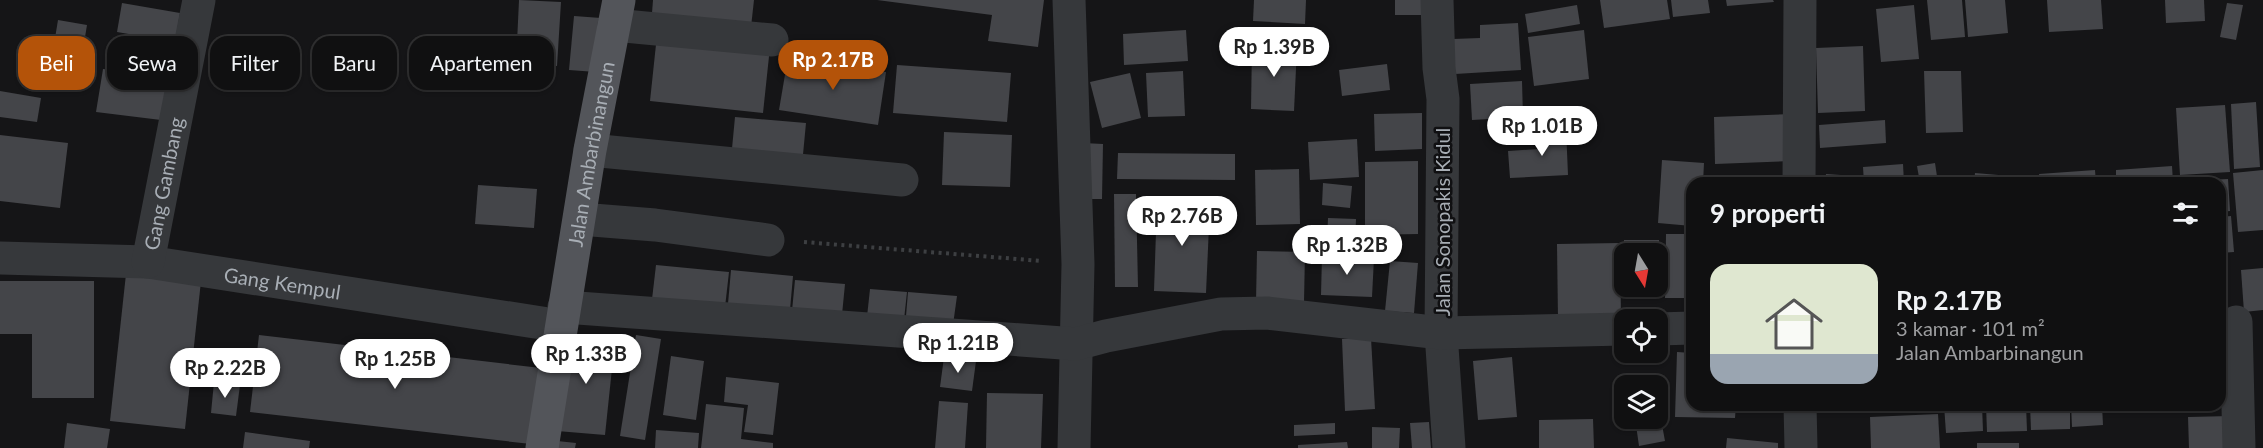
<!DOCTYPE html>
<html lang="id">
<meta charset="utf-8">
<style>
:root{--surface:#101011;--page:#1e1e1f;--text:#f1f3f6;--muted:#9c9d9f;--line:#303031;--accent:#b45309}
body{margin:0;font-family:Lato,sans-serif;background:var(--page);color:var(--text);height:100vh;display:flex;flex-direction:column;font-size:22px;white-space:nowrap}
*{box-sizing:border-box;margin:0}
p{font-size:20px;color:var(--muted)}
.icon{flex:none;width:33px;height:33px;fill:none;stroke:currentColor;stroke-width:2;stroke-linecap:round;stroke-linejoin:round}
.map{position:relative;flex:1;overflow:hidden}
.drawer{position:absolute;left:1686px;top:177px;width:540px;height:234px;display:flex;flex-direction:column;background:var(--surface);border-radius:18px;box-shadow:0 2px 4px #0004,0 0 0 2px var(--line)}
.drawer>*{flex:none}
.top-card{position:absolute;left:18px;top:36px;width:570px;height:54px;display:flex;gap:12px}
.needle{width:39px;rotate:169deg}
.fabs{position:absolute;left:1614px;top:243px;display:grid;gap:12px}
.fabs a{display:grid;place-items:center;width:54px;height:54px;border-radius:12px;background:var(--surface);box-shadow:0 2px 4px #0004,0 0 0 2px var(--line);font-size:30px}
.price{position:absolute;translate:-50% -51px;padding:0 14px;border-radius:21px;background:#fff;color:#222;font-size:20px;line-height:39px;filter:drop-shadow(0 2px 3px #0008)}
.price::after{content:'';position:absolute;left:50%;top:36px;width:18px;height:14px;margin-left:-9px;background:inherit;clip-path:polygon(0 0,100% 0,50% 100%)}
.price.on{background:var(--accent);color:#fff}
ul{padding:0;list-style:none}
li{display:flex;align-items:center;gap:18px;height:150px;padding:0 24px}
li span{display:grid;place-items:center;flex:none;width:168px;height:120px;border-radius:18px;color:#555}
li>.icon{margin-inline-start:auto}
span .icon{width:72px;height:72px;fill:#fffc;stroke-width:1}
li b{font-size:26px}
h2{display:flex;justify-content:space-between;align-items:center;height:72px;padding:0 24px;font-size:26px}
.chip{padding:0 21px;border-radius:18px;background:var(--surface);box-shadow:0 2px 4px #0004,0 0 0 2px var(--line);font-size:21px;line-height:54px}
.chip.on{background:var(--accent);color:#fff}
.map>svg:first-child{display:block}
.building{fill:#444549}
.lines{fill:none;stroke-linecap:round;stroke-linejoin:round}
.path{stroke:#3d3f42;stroke-width:4;stroke-dasharray:3 4.5;stroke-linecap:butt}
.minor{stroke:#36383b;stroke-width:33}
.major{stroke:#53555a;stroke-width:33}
.labels{text-anchor:middle;dominant-baseline:central;stroke-width:5;stroke-linejoin:round;paint-order:stroke}
.street-label{font-size:20px;fill:#a8aeb5;stroke:#101012}
</style>
<div class="map">
<svg width="2263" height="448" viewBox="0 0 2263 448">
<rect width="100%" height="100%" fill="#151517"/>
<g class="building">
<polygon points="519,0 561,2 557,66 516,64"/>
<polygon points="653,0 754,0 750,36 651,26"/>
<polygon points="877,0 1044,0 1038,47 988,41 992,15"/>
<polygon points="1254,0 1306,0 1305,24 1253,21"/>
<rect x="1395" y="0" width="29" height="15"/>
<polygon points="1600,0 1667,0 1670,19 1604,28"/>
<polygon points="1671,0 1708,0 1710,13 1673,17"/>
<polygon points="1726,0 1773,0 1774,2 1727,6"/>
<polygon points="1927,0 1962,0 1965,37 1931,40"/>
<polygon points="1965,0 2005,0 2008,33 1968,37"/>
<polygon points="2047,0 2101,0 2103,29 2049,32"/>
<polygon points="2165,0 2204,0 2205,21 2166,23"/>
<polygon points="122,3 180,13 175,42 117,32"/>
<polygon points="2227,3 2243,5 2236,40 2220,37"/>
<polygon points="1577,5 1580,24 1528,33 1525,14"/>
<polygon points="1914,5 1919,59 1881,62 1876,9"/>
<polygon points="574,16 601,18 596,72 569,70"/>
<polygon points="58,20 87,25 76,92 47,87"/>
<polygon points="1518,23 1521,70 1455,74 1453,39 1480,38 1480,25"/>
<polygon points="1186,30 1188,61 1124,65 1123,34"/>
<polygon points="1584,30 1589,79 1534,86 1528,37"/>
<polygon points="657,35 770,47 763,113 650,101"/>
<polygon points="119,39 170,47 168,69 115,62"/>
<polygon points="1252,46 1297,47 1294,111 1251,109"/>
<polygon points="1863,46 1865,111 1818,113 1816,48"/>
<polygon points="788,57 886,72 878,125 779,110"/>
<polygon points="1387,64 1390,90 1342,96 1339,70"/>
<polygon points="897,65 1011,73 1007,122 893,113"/>
<polygon points="103,69 168,77 161,120 96,112"/>
<polygon points="1183,71 1185,116 1148,117 1146,73"/>
<polygon points="1924,71 1961,71 1963,132 1926,133"/>
<polygon points="1130,73 1141,118 1102,128 1090,82"/>
<polygon points="1522,81 1523,117 1472,120 1470,84"/>
<polygon points="0,91 41,98 37,122 0,117"/>
<polygon points="2256,102 2260,167 2234,169 2231,104"/>
<polygon points="2225,105 2230,172 2180,175 2176,108"/>
<polygon points="1422,113 1422,149 1375,151 1374,114"/>
<polygon points="1792,114 1793,161 1715,164 1714,117"/>
<polygon points="735,117 806,123 802,165 731,159"/>
<polygon points="1885,120 1886,143 1820,148 1819,125"/>
<polygon points="1566,128 1568,175 1510,178 1508,151 1539,149 1538,129"/>
<polygon points="944,132 1012,135 1010,187 942,185"/>
<polygon points="0,135 68,143 60,208 0,201"/>
<polygon points="1357,139 1359,177 1310,180 1308,142"/>
<polygon points="1083,143 1103,144 1102,199 1082,199"/>
<polygon points="1118,153 1235,154 1235,180 1117,179"/>
<polygon points="1662,160 1704,163 1703,183 1692,183 1692,226 1658,223"/>
<polygon points="1418,161 1418,234 1365,235 1365,162"/>
<polygon points="1935,163 1938,183 1920,183 1917,166"/>
<polygon points="1903,164 1904,183 1864,183 1863,167"/>
<polygon points="2172,166 2173,183 2116,183 2116,170"/>
<polygon points="1299,169 1300,224 1256,225 1255,170"/>
<polygon points="2095,170 2096,183 2040,183 2039,174"/>
<polygon points="2263,170 2263,230 2238,232 2233,173"/>
<polygon points="1975,173 2022,177 2021,183 1974,183"/>
<polygon points="1826,174 1856,176 1856,183 1825,183"/>
<polygon points="1749,178 1749,183 1713,183 1713,179"/>
<polygon points="2228,179 2230,211 2220,212 2220,183 2190,183 2190,181"/>
<polygon points="1323,183 1352,186 1350,208 1322,205"/>
<polygon points="478,185 537,189 534,228 475,224"/>
<polygon points="1114,194 1136,194 1138,287 1115,287"/>
<polygon points="1157,202 1210,204 1206,293 1154,291"/>
<polygon points="2231,216 2234,252 2220,253 2220,217"/>
<polygon points="1328,218 1356,219 1355,241 1327,240"/>
<polygon points="1666,234 1692,234 1692,298 1665,298"/>
<rect x="1624" y="240" width="35" height="14"/>
<polygon points="1620,243 1621,318 1558,319 1557,244"/>
<polygon points="1257,251 1305,252 1304,303 1256,302"/>
<polygon points="1322,256 1374,258 1372,297 1321,295"/>
<polygon points="2220,258 2223,258 2226,295 2220,295"/>
<polygon points="1390,261 1418,263 1414,313 1385,311"/>
<polygon points="656,265 729,272 724,316 651,308"/>
<polygon points="2263,268 2263,310 2244,312 2241,270"/>
<polygon points="731,270 793,276 789,321 727,315"/>
<polygon points="126,274 201,281 185,429 110,421"/>
<polygon points="795,280 845,284 841,325 791,321"/>
<polygon points="0,281 94,281 94,398 32,398 32,334 0,334"/>
<polygon points="870,289 907,292 903,329 866,326"/>
<polygon points="908,292 957,296 952,332 905,328"/>
<polygon points="259,335 541,368 531,444 250,412"/>
<polygon points="636,335 661,339 645,440 620,436"/>
<polygon points="567,336 615,340 605,435 557,431"/>
<polygon points="1371,338 1375,409 1345,411 1342,339"/>
<polygon points="1677,352 1692,353 1692,405 1736,405 1735,418 1675,417"/>
<polygon points="671,356 704,361 696,420 663,415"/>
<polygon points="944,357 976,361 972,391 940,387"/>
<polygon points="1512,357 1517,417 1478,420 1473,361"/>
<polygon points="1655,376 1656,386 1630,386 1629,380"/>
<polygon points="726,377 779,383 773,435 744,432 748,405 724,402"/>
<polygon points="214,382 240,385 236,416 211,413"/>
<polygon points="987,393 1043,394 1041,448 986,448"/>
<polygon points="939,401 968,403 965,448 935,448"/>
<polygon points="1658,403 1665,441 1639,446 1635,418 1658,418"/>
<polygon points="706,404 744,408 741,439 773,443 773,448 701,448"/>
<polygon points="1873,405 1940,405 1940,409 1874,412"/>
<polygon points="1944,405 1982,405 1983,431 1946,433"/>
<polygon points="1986,405 2026,405 2027,431 1987,432"/>
<polygon points="2030,405 2070,405 2070,429 2031,430"/>
<polygon points="2071,405 2102,405 2103,425 2072,427"/>
<polygon points="2171,405 2209,405 2209,409 2171,410"/>
<polygon points="1938,414 1940,448 1871,448 1870,417"/>
<polygon points="2231,416 2232,448 2189,448 2188,417"/>
<polygon points="1593,419 1594,448 1539,448 1539,420"/>
<polygon points="1429,422 1431,448 1412,448 1410,423"/>
<polygon points="67,423 110,429 107,448 64,448"/>
<polygon points="1335,423 1335,434 1294,436 1294,425"/>
<polygon points="1372,427 1400,428 1399,448 1372,448"/>
<polygon points="656,430 699,433 698,448 655,448"/>
<polygon points="245,432 310,441 309,448 243,448"/>
<polygon points="1727,438 1778,443 1778,448 1726,448"/>
<polygon points="548,440 576,443 575,448 547,448"/>
<polygon points="1347,442 1348,448 1298,448 1298,445"/>
<rect x="1977" y="443" width="42" height="5"/>
</g>
<g class="lines">
<polyline class="path" points="804,242 1042,261"/>
<g class="minor">
<polyline points="1069,0 1078,264 1074,448"/>
<polyline points="1437,0 1439,68 1443,99 1441,333 1449,448"/>
<polyline points="614,25 772,40"/>
<polyline points="590,150 902,180"/>
<polyline points="1799,183 1800,0"/>
<polyline points="580,219 655,225 768,240"/>
<path id="s1" d="M0,258L148,262L561,326"/>
<path id="s2" d="M148,262L199,0"/>
<polyline points="564,307 1076,344 1106,336 1221,314 1267,313 1441,333 1624,329"/>
<polyline points="2236,322 2239,448"/>
<polyline points="1658,329 1692,328"/>
<polyline points="1800,405 1801,448"/>
</g>
<path class="major" id="s3" d="M542,448L590,150L619,0"/>
</g>
<g class="labels">
<g class="street-label">
<text stroke="none"><textPath href="#s3" startOffset="298">Jalan Ambarbinangun</textPath></text>
<text stroke="none"><textPath href="#s2" startOffset="80">Gang Gambang</textPath></text>
<text transform="translate(1442 222) rotate(-90)">Jalan Sonopakis Kidul</text>
<text stroke="none"><textPath href="#s1" startOffset="284">Gang Kempul</textPath></text>
</g>
</g>
</svg>
<div class="fabs">
<a><svg class="needle" viewBox="-14 -14 28 28"><path d="M0-13l5 13h-10z" fill="#e53935"/><path d="M0 13l5-13h-10z" fill="#9c9d9f"/></svg></a>
<a><svg class="icon" aria-label="locate" viewBox="0 0 24 24"><circle cx="12" cy="12" r="6"/><path d="M12 2v4M12 18v4M2 12h4M18 12h4"/></svg></a>
<a><svg class="icon" aria-label="layers" viewBox="0 0 24 24"><path d="M12 4l9 5-9 5-9-5zM3 14l9 5 9-5"/></svg></a>
</div>
<b class="price" style="left:1274px;top:78px">Rp 1.39B</b>
<b class="price on" style="left:833px;top:91px">Rp 2.17B</b>
<b class="price" style="left:1542px;top:157px">Rp 1.01B</b>
<b class="price" style="left:1182px;top:247px">Rp 2.76B</b>
<b class="price" style="left:1347px;top:276px">Rp 1.32B</b>
<b class="price" style="left:958px;top:374px">Rp 1.21B</b>
<b class="price" style="left:586px;top:385px">Rp 1.33B</b>
<b class="price" style="left:395px;top:390px">Rp 1.25B</b>
<b class="price" style="left:225px;top:399px">Rp 2.22B</b>
<div class="top-card">
<a class="chip on">Beli</a>
<a class="chip">Sewa</a>
<a class="chip">Filter</a>
<a class="chip">Baru</a>
<a class="chip">Apartemen</a>
</div>
<section class="drawer">
<h2>9 properti<svg class="icon" aria-label="filters" viewBox="0 0 24 24"><path d="M4 7h16M4 17h16"/><circle cx="9" cy="7" r="2"/><circle cx="15" cy="17" r="2"/></svg></h2>
<ul>
<li><span style="background:linear-gradient(#dfe7d0 75%,#9aa5b1 0)"><svg class="icon" aria-label="home" viewBox="0 0 24 24"><path d="M3 11l9-7 9 7M6 9v11h12V9"/></svg></span><div><b>Rp 2.17B</b><p>3 kamar · 101 m²</p><p>Jalan Ambarbinangun</p></div></li>
</ul>
</section>
</div>
